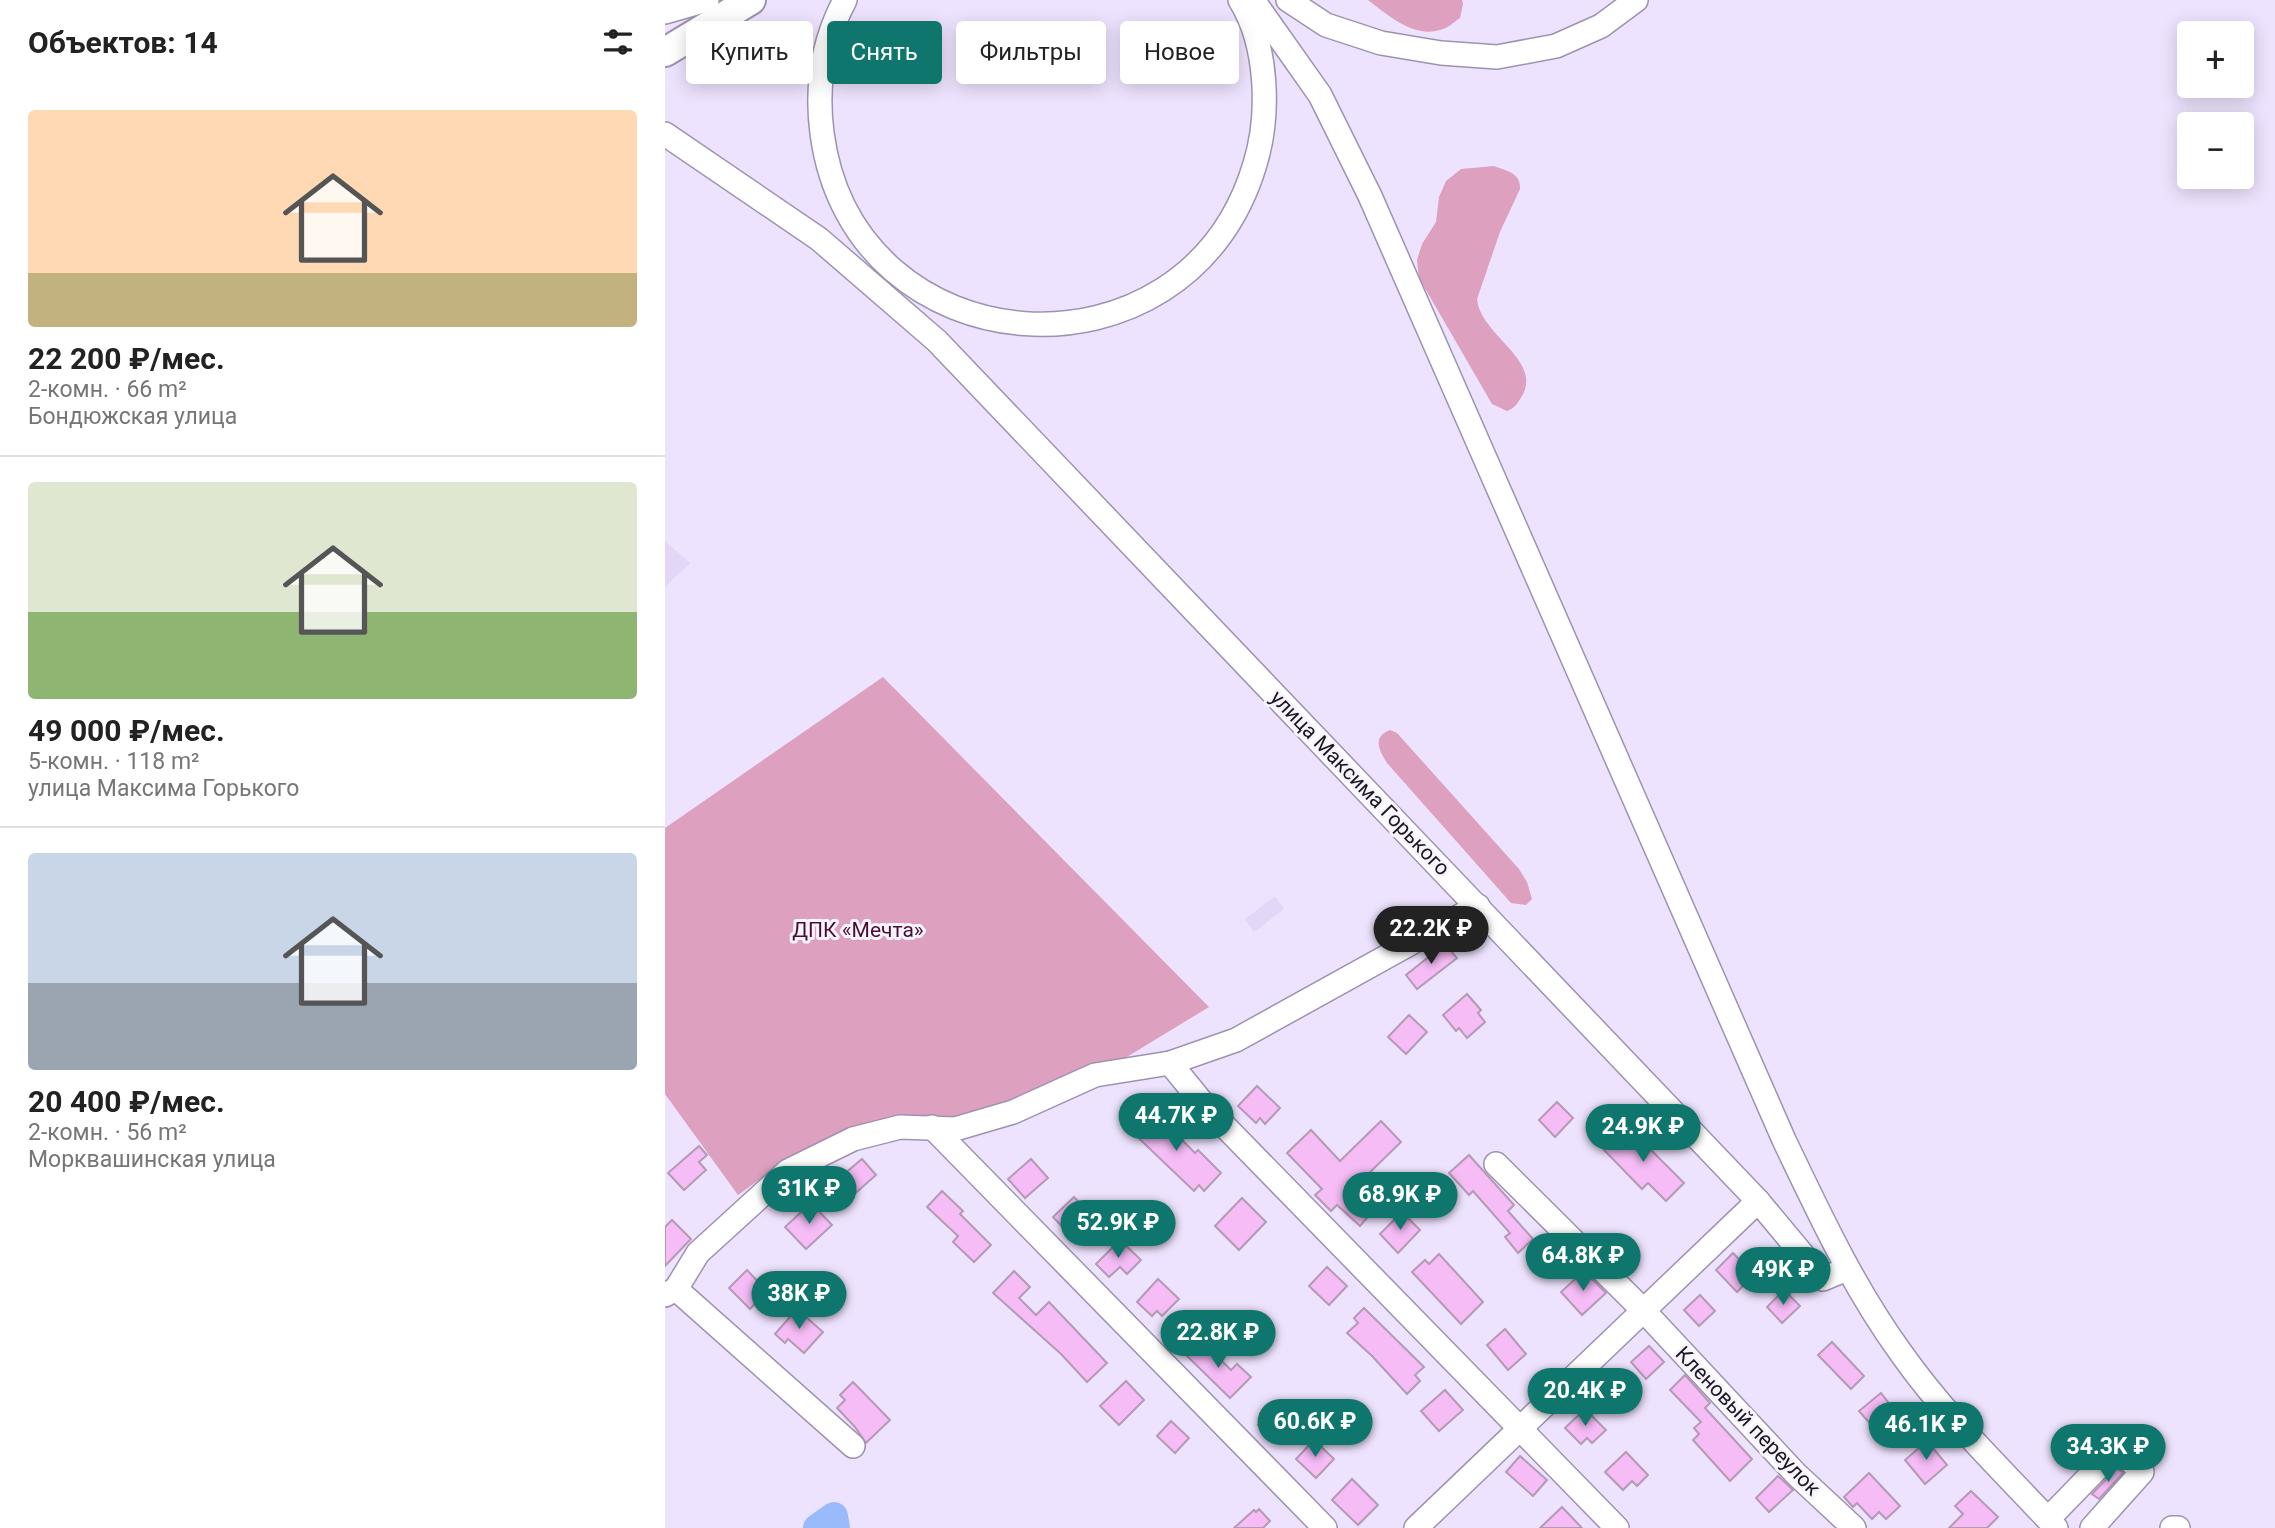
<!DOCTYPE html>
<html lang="ru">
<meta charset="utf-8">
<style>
:root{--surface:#fff;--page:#f2f2f2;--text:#222;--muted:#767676;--line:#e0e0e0;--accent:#0f766e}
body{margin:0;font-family:Roboto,sans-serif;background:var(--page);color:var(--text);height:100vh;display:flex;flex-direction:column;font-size:26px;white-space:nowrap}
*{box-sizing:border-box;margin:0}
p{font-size:23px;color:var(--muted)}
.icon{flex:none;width:38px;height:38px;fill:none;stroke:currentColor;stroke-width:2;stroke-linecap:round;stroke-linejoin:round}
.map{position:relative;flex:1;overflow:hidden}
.drawer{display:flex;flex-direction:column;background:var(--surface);width:665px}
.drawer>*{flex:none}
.hud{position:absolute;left:21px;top:21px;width:665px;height:63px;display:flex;gap:14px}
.tools{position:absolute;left:1512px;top:21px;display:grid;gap:14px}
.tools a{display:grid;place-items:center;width:77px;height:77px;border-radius:7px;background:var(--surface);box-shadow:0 4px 18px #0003;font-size:35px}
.price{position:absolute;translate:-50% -60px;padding:0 16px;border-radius:24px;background:var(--accent);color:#fff;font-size:23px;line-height:46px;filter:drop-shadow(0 2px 4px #0008)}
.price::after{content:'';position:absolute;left:50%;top:42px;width:21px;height:16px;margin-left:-10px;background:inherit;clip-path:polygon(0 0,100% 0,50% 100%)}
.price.current{background:#222;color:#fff}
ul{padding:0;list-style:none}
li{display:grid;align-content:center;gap:14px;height:371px;padding:0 28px}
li+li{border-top:2px solid var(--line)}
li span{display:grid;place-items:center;height:217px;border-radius:7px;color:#555}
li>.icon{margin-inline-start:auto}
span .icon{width:126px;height:126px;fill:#fffc;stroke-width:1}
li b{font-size:30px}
h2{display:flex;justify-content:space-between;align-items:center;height:84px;padding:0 28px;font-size:30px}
.tag{padding:0 24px;border-radius:7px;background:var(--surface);box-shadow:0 4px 18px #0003;font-size:24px;line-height:63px}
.tag.current{background:var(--accent);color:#fff}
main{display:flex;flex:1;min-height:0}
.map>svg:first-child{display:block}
.built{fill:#e4d6f7}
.green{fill:#dda0bf}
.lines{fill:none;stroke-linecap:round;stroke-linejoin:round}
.river{stroke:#99bbfc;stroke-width:28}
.building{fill:#f5bcf6;stroke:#b49ab4;stroke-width:2}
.minor-casing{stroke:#9f92b1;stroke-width:26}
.major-casing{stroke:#9f92b1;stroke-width:32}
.minor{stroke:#fff;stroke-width:23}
.major{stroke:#fff;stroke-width:28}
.labels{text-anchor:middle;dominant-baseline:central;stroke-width:6;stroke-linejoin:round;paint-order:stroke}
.street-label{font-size:21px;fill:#1c1622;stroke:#f7f4fb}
.park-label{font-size:21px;fill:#4b0b34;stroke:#f7f4fb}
</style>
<main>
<section class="drawer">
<h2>Объектов: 14<svg class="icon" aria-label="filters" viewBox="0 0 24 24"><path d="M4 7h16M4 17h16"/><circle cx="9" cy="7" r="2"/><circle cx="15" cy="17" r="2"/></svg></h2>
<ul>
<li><span style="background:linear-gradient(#ffd9b3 75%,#c2b280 0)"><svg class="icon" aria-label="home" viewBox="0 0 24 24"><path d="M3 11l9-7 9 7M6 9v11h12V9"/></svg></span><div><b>22 200 ₽/мес.</b><p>2-комн. · 66 m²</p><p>Бондюжская улица</p></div></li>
<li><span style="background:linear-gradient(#dfe7d0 60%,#8fb573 0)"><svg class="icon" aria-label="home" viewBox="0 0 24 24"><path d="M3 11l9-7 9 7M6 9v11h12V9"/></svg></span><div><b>49 000 ₽/мес.</b><p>5-комн. · 118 m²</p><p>улица Максима Горького</p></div></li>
<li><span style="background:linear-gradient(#c9d6e8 60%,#9aa5b1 0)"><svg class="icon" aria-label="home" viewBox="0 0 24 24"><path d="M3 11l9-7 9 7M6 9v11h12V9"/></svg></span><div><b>20 400 ₽/мес.</b><p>2-комн. · 56 m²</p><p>Морквашинская улица</p></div></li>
</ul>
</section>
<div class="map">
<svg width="1610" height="1528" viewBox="0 0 1610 1528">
<rect width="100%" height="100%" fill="#eee3fe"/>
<g class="built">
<polygon points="0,541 25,563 0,587"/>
<polygon points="610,896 619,909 589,932 580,919"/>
</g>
<g class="green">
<path d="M703,0H797L798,4L795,18C789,22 782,29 775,30C748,38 723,15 703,0Z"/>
<path d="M829,166C842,171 856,173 855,189L835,232L812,299C815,335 878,360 857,396C852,404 850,408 842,411L827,404L754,278L752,260L757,244L771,222L774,197L781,181L796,169Z"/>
<polygon points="218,677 544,1007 447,1066 358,1100 291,1118 250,1115 176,1133 116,1164 73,1195 0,1094 0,828"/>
<path d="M725,730L732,733L854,869L862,882L867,899L861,905L846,903L722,763C714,750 707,737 725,730Z"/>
</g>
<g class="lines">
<polyline class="river" points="152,1528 169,1516 171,1528"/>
</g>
<g class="building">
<polygon points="780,944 792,958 752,989 741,975"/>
<polygon points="802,994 816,1010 813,1013 820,1022 802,1038 794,1028 791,1031 778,1015"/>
<polygon points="744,1015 762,1032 741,1054 723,1037"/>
<polygon points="592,1086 615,1108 600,1124 595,1118 591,1123 573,1106"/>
<polygon points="892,1102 908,1118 890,1137 874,1120"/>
<polygon points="493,1116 530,1153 533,1150 556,1173 539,1191 534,1185 529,1191 463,1128 474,1117 483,1126"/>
<polygon points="716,1121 736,1142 698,1179 719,1198 695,1226 672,1205 666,1211 650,1195 657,1189 622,1153 646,1130 675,1161"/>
<polygon points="963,1127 1019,1183 1001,1201 983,1183 977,1189 939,1150"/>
<polygon points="34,1146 42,1155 34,1162 41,1170 19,1190 3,1173"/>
<polygon points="804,1155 849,1205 843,1211 868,1239 853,1253 840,1237 845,1233 808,1191 804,1195 784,1173"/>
<polygon points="197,1159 211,1175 185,1198 171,1181"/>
<polygon points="366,1159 383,1178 360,1198 343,1179"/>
<polygon points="277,1191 298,1211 295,1214 326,1245 309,1262 288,1242 293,1236 262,1207"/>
<polygon points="409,1197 432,1222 420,1233 413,1225 404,1234 388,1217"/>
<polygon points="577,1198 601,1222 574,1250 550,1226"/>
<polygon points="146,1203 167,1225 141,1249 120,1227"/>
<polygon points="737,1212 755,1230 733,1253 715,1234"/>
<polygon points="7,1220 26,1239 0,1266 0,1227"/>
<polygon points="455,1240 476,1260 462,1274 455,1267 444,1277 431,1264"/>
<polygon points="1068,1253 1089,1275 1072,1292 1051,1270"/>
<polygon points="774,1254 818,1302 796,1324 747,1272 760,1260 764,1264"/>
<polygon points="662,1267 682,1286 664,1305 644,1286"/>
<polygon points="82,1270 102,1291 85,1309 64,1288"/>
<polygon points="349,1271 365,1287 354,1298 371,1315 384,1302 442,1363 422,1382 396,1354 328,1293"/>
<polygon points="919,1271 941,1293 917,1315 896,1292"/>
<polygon points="493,1279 514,1299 497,1316 492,1311 487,1316 472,1302"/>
<polygon points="1116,1293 1120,1297 1123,1294 1135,1306 1117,1323 1102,1307"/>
<polygon points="1035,1295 1050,1311 1034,1326 1019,1310"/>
<polygon points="699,1308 759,1367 750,1375 755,1381 742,1394 707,1356 682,1333 693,1323 689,1318"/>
<polygon points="132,1309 158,1332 139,1353 123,1339 120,1343 110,1334"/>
<polygon points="840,1329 861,1354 843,1370 822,1345"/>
<polygon points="536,1340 566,1370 572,1364 586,1377 565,1398 521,1355"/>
<polygon points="1167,1342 1199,1376 1186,1389 1153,1355"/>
<polygon points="984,1346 999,1362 981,1379 966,1362"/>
<polygon points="1020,1375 1045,1403 1040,1408 1087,1459 1065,1481 1028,1440 1034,1434 1029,1428 1036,1422 1005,1390"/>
<polygon points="461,1381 479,1400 454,1425 435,1406"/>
<polygon points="188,1382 225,1420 201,1443 190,1427 172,1408 180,1400 175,1395"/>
<polygon points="780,1390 798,1410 774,1431 756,1411"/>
<polygon points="1216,1393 1233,1415 1214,1434 1194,1411"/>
<polygon points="612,1404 629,1421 609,1441 593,1425"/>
<polygon points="920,1409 941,1430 927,1443 922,1438 916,1444 900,1428"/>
<polygon points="506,1421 524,1438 510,1453 492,1436"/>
<polygon points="649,1440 669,1459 651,1478 631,1459"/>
<polygon points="1262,1441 1282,1465 1260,1484 1240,1460"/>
<polygon points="961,1452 983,1475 972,1486 967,1481 958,1490 940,1472"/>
<polygon points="855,1456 882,1480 868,1496 841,1472"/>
<polygon points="1452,1468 1458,1473 1434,1499 1427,1494"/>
<polygon points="1204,1473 1235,1506 1221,1519 1214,1512 1207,1519 1192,1503 1188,1507 1179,1497"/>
<polygon points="1113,1476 1128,1490 1104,1512 1091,1498"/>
<polygon points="687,1479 713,1505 693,1525 667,1500"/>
<polygon points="1306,1491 1333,1517 1322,1528 1284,1528 1298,1514 1290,1506"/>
<polygon points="897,1507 917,1528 875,1528"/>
<polygon points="594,1509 605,1521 598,1528 569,1528 589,1510 591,1512"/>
</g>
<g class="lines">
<g class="minor-casing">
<g id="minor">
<path d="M180,0C158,41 151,87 157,133C188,370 522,394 590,164C605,115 603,45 575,0"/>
<path d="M588,0L655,95L705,196L1119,1140C1154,1213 1188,1287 1236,1353C1281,1417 1338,1471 1391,1528"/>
<polyline points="623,0 661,25 716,43 776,53 832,57 891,46 936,26 971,0"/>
<polyline points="0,12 42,0"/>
<polyline points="0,134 154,239 272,341 1093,1201 1158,1279 1182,1269"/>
<polyline points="505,1063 540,1106 952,1528"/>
<polyline points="267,1127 660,1528"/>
<polyline points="831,1164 979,1311 1131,1474 1189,1528"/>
<polyline points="11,1289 188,1446"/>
<polyline points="0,1295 11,1289 33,1253 123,1171 188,1139 235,1127 290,1129 348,1112 430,1075 505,1063 571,1040 813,906"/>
<polyline points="1383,1519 1452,1448 1477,1472 1427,1528"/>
<polyline points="751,1528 1093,1201"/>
<polyline points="1507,1528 1513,1528"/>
</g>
</g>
<g class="major-casing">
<polyline id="major" points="0,52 86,0"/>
</g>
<use href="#minor" class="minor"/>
<use href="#major" class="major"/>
</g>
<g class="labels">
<g class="street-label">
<text transform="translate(695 783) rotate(46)">улица Максима Горького</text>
<text transform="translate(1083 1421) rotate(46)">Кленовый переулок</text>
</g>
<g class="park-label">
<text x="193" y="930">ДПК «Мечта»</text>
</g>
</g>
</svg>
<div class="tools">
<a>+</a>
<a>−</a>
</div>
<b class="price current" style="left:766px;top:966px">22.2K ₽</b>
<b class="price" style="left:511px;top:1153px">44.7K ₽</b>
<b class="price" style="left:978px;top:1164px">24.9K ₽</b>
<b class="price" style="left:144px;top:1226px">31K ₽</b>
<b class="price" style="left:735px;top:1232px">68.9K ₽</b>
<b class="price" style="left:453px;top:1260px">52.9K ₽</b>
<b class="price" style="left:918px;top:1293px">64.8K ₽</b>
<b class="price" style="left:1118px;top:1307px">49K ₽</b>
<b class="price" style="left:134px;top:1331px">38K ₽</b>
<b class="price" style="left:553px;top:1370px">22.8K ₽</b>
<b class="price" style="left:920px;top:1428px">20.4K ₽</b>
<b class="price" style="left:650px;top:1459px">60.6K ₽</b>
<b class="price" style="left:1261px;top:1462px">46.1K ₽</b>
<b class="price" style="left:1443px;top:1484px">34.3K ₽</b>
<div class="hud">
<a class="tag">Купить</a>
<a class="tag current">Снять</a>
<a class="tag">Фильтры</a>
<a class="tag">Новое</a>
</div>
</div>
</main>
